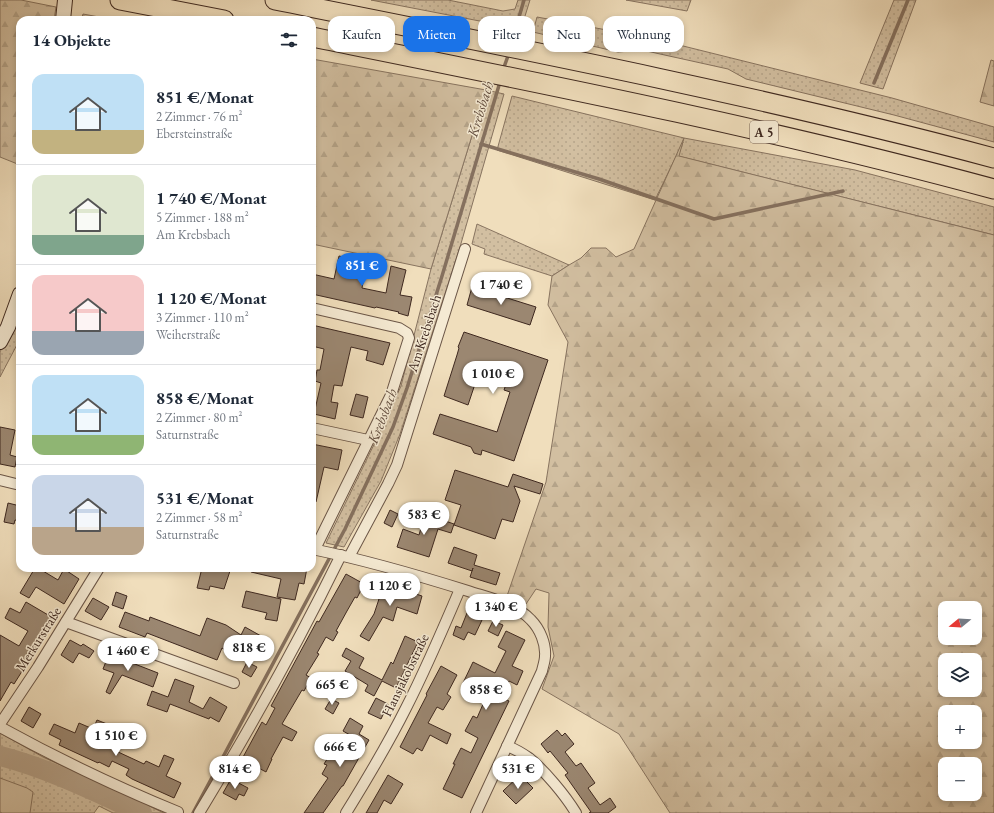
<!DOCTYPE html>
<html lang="de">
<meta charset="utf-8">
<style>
:root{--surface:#fff;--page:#f2f2f3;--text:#1f2937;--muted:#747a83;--line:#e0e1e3;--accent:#1a73e8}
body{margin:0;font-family:"EB Garamond",serif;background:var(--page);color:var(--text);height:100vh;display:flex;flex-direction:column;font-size:15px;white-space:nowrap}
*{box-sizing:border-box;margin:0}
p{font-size:13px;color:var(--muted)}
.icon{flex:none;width:22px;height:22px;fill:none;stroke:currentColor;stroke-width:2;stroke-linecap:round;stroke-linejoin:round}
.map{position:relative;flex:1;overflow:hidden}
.sheet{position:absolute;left:16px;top:16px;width:300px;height:556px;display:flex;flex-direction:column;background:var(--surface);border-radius:12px;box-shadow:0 2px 6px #0003}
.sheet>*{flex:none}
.guide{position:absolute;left:328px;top:16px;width:380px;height:36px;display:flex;gap:8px}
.needle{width:26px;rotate:252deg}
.tools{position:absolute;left:938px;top:601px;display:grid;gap:8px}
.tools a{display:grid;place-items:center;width:44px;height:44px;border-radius:8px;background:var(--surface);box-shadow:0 2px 6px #0003;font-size:20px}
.price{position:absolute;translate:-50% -34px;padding:0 9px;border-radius:14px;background:#fff;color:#222;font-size:13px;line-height:26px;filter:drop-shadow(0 1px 2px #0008)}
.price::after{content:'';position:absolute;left:50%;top:24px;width:12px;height:9px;margin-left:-6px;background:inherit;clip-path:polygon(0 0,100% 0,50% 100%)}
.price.active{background:var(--accent);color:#fff}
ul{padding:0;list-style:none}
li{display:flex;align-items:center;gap:12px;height:100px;padding:0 16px}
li+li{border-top:1px solid var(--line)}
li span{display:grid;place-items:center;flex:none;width:112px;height:80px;border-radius:12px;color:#555}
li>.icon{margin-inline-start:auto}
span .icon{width:48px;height:48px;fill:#fffc;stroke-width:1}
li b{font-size:17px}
h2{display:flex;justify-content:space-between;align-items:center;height:48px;padding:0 16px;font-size:17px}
.pill{padding:0 14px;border-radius:12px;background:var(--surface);box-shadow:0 2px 6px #0003;font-size:14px;line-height:36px}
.pill.active{background:var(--accent);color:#fff}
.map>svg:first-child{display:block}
.grass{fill:url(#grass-dots);stroke:#887460}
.forest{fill:url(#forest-firs);stroke:#887460;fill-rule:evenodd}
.pitch{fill:#d2bfa1;stroke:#887460}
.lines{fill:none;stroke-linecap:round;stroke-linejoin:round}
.stream{stroke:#85705e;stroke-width:3.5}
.river{stroke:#b4a087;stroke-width:20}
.building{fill:#9b8771;stroke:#3f2920}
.minor-casing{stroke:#6b5647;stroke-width:12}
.secondary-casing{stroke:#3f2920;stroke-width:16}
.motorway-casing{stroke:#3f2920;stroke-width:21}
.minor{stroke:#f5ead3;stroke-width:10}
.secondary{stroke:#f5ead3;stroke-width:14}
.motorway{stroke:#f0debc;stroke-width:19}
.labels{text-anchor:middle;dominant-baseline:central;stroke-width:3;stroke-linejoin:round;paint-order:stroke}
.shield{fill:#f5ead3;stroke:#766356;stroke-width:1}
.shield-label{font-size:13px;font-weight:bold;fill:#3f2920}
.street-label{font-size:14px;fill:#3f2920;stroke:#f5ead3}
.water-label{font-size:15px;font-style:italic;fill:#624d3f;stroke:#f5ead3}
</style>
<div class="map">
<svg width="994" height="813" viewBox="0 0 994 813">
<defs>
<pattern id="grass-dots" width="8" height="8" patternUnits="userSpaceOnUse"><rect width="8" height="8" fill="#d2bfa1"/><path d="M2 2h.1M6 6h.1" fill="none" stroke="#b5a48a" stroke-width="1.8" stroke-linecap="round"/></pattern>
<pattern id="forest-firs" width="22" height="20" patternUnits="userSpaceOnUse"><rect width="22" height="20" fill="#d2bfa1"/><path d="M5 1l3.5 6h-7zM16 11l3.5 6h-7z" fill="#b5a48a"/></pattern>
</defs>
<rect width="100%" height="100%" fill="#f0debc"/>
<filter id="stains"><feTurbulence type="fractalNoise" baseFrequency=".005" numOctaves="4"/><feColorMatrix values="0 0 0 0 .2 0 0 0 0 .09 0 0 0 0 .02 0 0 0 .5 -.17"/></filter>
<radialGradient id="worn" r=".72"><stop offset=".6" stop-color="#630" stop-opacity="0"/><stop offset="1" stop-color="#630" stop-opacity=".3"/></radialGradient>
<g class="grass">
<polygon points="371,0 448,0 503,11 515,9 518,0 530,0 521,29"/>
<polygon points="626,0 691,0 687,11"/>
<polygon points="894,0 916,0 883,89 860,83"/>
<polygon points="537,17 655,39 892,98 994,127 994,142 894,115 746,79 728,69 642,50 618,52 533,32"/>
<polygon points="486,90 504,94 460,247 400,434 381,481 344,547 326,543 384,424 401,386 431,269"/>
<polygon points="512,96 684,138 855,170 994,207 994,235 678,156 683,142 655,200 497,150"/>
<polygon points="477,224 569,265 552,276 484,254 485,249 472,244"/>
<polygon points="20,308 20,339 0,377 0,352"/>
<polygon points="0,733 43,757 164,813 152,813 124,799 53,768 19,756 0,751"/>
<path d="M0,761C47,772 90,793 133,813H113L99,806L94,813H0Z"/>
</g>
<g class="forest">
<polygon points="0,0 21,0 56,7 54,20 20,20 20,165 0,157"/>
<polygon points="83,14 115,20 81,20"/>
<polygon points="312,59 486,90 431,269 312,244"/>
<polygon points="991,60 994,61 994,106 980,102"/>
<path d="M684,138L679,156L994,235V813H670L619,734L542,689L554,656L548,627L549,593L536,589L526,604L507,596L546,482L568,342L548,305L552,276L569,265L581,258L591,248H606L616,257L634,249ZM945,608H975V638H945ZM945,660H975V690H945ZM945,712H975V742H945ZM945,764H975V794H945Z"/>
</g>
<polygon class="pitch" points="0,778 27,788 33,792 30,813 2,813 0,812"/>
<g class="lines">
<g class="stream">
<polyline points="512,41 524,0"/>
<polyline points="503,70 509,53"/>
<polyline points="874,83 908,0"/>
<polyline points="481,144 599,179 714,219 843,191"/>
<polyline points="193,813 345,529 393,427 407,388 442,276 500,82"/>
</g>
<path class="river" d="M0,756C50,769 96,792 142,813"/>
</g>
<g class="building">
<polygon points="339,256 367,262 362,288 386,293 391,266 406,270 400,295 412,297 408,316 398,313 399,312 376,307 375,308 312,294 312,274 334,279"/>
<polygon points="472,287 536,307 530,325 467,305"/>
<polygon points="312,325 390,343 383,365 366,360 368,351 351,347 342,386 334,385 331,402 338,403 335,419 314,414 321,383 315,381 317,370 320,370 324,349 312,346"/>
<polygon points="464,332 548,360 514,461 482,450 481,455 474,453 471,447 433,434 440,414 497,432 510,392 504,390 510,373 482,363 468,405 444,396 457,355 459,348 458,347"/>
<polygon points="356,394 368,397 363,418 350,415"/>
<polygon points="0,427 15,430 10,455 17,457 15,467 0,464"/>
<polygon points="312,444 342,450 338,470 324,467 316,502 312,502"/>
<polygon points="455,470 508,487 513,474 543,484 540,494 514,486 520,501 513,522 502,519 495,539 454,525 461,505 445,500"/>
<polygon points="8,503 20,506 20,521 15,520 14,524 4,522"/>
<polygon points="390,510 398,514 392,527 384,523"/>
<polygon points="425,514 454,524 451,533 438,529 429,557 397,547 403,529 419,535"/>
<polygon points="454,547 477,555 474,565 500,573 496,585 470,577 473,568 472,571 448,563"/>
<polygon points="35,568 38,568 58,580 64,569 79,579 64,604 36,587 29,598 20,593"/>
<polygon points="202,568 231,568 224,589 210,586 209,590 197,588"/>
<polygon points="251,568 307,568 304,584 299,583 295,600 277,597 281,579 251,572"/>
<polygon points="346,574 364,584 357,598 355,597 347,611 336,631 338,632 333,641 326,637 317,653 319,654 306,675 311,678 304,691 302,690 282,724 297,732 292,741 283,737 271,759 272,759 266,772 242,759 262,722 266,725 275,708 271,706 317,621 319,622"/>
<polygon points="381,583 393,587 392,590 409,596 410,592 422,596 417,614 397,607 393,621 383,617 369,641 360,636 374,614 379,599 376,598"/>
<polygon points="246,591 281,599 277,621 265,619 267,613 242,607"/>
<polygon points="116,592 127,596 123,609 112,605"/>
<polygon points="93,598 109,607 101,620 85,611"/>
<polygon points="26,602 55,619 14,684 11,682 0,701 0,635 19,646 28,631 5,618 10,608 20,613"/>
<polygon points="125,612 149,621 150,617 200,636 207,618 226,625 241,635 245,627 261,636 257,644 251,641 241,659 222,648 217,660 147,633 145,637 119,627"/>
<polygon points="467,613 482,620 475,635 468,632 464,640 453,635 456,626 461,628"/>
<polygon points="493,621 503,625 498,636 488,631"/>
<polygon points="506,631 525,640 512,666 523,671 517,685 509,681 501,697 509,701 462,798 443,789 455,764 453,764 461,748 471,753 478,738 465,731 473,716 477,718 487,695 463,683 473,662 495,673 506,651 498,647"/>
<polygon points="405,636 418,642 396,688 382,681 374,696 365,691 368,685 345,671 351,661 342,656 346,648 364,658 359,668 382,680 391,662 393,664"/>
<polygon points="70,640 81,646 83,644 94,651 89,658 79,653 73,663 61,655"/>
<polygon points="109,654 158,673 153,687 122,675 110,694 106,692 114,673 103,669"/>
<polygon points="247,662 257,667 251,677 242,672"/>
<polygon points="441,666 457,675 447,694 451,697 443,710 437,707 428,723 451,734 447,744 430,735 422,751 417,748 413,754 400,747 427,695 426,694"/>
<polygon points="175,679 194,686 189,702 203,709 210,697 227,707 219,722 210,717 209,719 170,704 167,712 147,705 152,691 168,697"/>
<polygon points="376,698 388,704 381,719 368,713"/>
<polygon points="331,699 339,703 333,714 325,709"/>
<polygon points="29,707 41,714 33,728 21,721"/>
<polygon points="350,718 363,726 359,734 369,740 343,786 342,786 323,813 304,813 328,778 322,774 327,765 324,764 329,756 336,760 350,735 343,731"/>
<polygon points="97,720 107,724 99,742 117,750 116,751 144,764 146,761 159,767 164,755 174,759 166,776 181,783 174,798 132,779 126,775 129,769 112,761 109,767 99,762 98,763 59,745 61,740 49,734 54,724 75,733 79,723 93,729"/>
<polygon points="557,730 562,736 565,733 574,744 565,752 576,766 581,763 595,783 588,788 600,805 610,798 616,807 608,813 589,813 591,812 565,775 568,773 550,751 548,753 541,744"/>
<polygon points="388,775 403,784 391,804 384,800 377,813 366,813"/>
<polygon points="520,775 533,788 516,804 503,791"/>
<polygon points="231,779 248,788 244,796 239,794 236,800 223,793"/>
</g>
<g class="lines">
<g class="minor-casing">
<g id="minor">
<polyline points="312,308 399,328 407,333 409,338 391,395 315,549"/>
<polyline points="312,428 368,440"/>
<polyline points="0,480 20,485"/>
<path d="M312,549C365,560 417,575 468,591C489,598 515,603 531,620C540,629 546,644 545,656C545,661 543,666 542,671L476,813"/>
<polyline points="349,557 388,484 397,465 465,249"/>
<polyline points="66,622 234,683"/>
<polyline points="0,724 38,667 99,568"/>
<path d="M0,727C58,759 117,787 178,812"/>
<path d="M507,746C515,749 522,753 529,758C545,771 565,795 576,813"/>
<path d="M199,813C250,729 298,643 341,555"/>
<path d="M346,813C367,779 388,744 406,708C426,669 443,629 460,589"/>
</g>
</g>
<g class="secondary-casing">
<g id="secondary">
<polyline points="63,20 65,0"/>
<polyline points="0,342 8,327 20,294"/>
</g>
</g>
<g class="motorway-casing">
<g id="motorway">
<polyline points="120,0 224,20"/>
<path d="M275,0C516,48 757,95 994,158"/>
<path d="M312,37C540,83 769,128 994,189"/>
</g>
</g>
<use href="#minor" class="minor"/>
<use href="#secondary" class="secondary"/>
<use href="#motorway" class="motorway"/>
</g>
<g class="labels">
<rect class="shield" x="750" y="121" width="28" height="22" rx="3"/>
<g class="shield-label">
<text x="764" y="132">A 5</text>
</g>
<g class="street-label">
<text transform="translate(424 333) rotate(-72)">Am Krebsbach</text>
<text transform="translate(38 639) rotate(-58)">Merkurstraße</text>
<text transform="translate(405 675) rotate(-64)">Hansjakobstraße</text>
</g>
<g class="water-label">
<text transform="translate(480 109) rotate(-73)">Krebsbach</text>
<text transform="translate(382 416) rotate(-69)">Krebsbach</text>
</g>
</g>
<rect width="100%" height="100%" filter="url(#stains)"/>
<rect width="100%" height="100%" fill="url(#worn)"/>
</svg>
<div class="tools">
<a><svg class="needle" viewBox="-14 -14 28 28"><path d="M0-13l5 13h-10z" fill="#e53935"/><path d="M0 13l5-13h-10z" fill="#747a83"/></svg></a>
<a><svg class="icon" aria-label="layers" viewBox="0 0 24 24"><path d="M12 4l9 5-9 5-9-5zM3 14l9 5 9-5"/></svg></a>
<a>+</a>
<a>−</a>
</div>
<b class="price active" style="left:362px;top:287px">851 €</b>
<b class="price" style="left:501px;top:306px">1 740 €</b>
<b class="price" style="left:493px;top:395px">1 010 €</b>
<b class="price" style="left:424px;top:536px">583 €</b>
<b class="price" style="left:390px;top:607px">1 120 €</b>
<b class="price" style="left:496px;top:628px">1 340 €</b>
<b class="price" style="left:249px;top:669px">818 €</b>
<b class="price" style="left:128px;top:672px">1 460 €</b>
<b class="price" style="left:332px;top:706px">665 €</b>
<b class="price" style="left:486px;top:711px">858 €</b>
<b class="price" style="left:116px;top:757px">1 510 €</b>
<b class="price" style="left:340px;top:768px">666 €</b>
<b class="price" style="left:235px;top:790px">814 €</b>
<b class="price" style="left:518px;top:790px">531 €</b>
<div class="guide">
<a class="pill">Kaufen</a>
<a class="pill active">Mieten</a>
<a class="pill">Filter</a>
<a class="pill">Neu</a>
<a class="pill">Wohnung</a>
</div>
<section class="sheet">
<h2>14 Objekte<svg class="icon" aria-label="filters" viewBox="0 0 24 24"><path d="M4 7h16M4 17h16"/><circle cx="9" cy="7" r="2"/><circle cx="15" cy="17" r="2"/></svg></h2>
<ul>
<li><span style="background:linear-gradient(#bfe0f5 70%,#c2b280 0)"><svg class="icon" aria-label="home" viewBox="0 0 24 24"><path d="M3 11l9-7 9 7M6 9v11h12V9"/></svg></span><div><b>851 €/Monat</b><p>2 Zimmer · 76 m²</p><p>Ebersteinstraße</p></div></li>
<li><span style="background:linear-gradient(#dfe7d0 75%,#7fa58c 0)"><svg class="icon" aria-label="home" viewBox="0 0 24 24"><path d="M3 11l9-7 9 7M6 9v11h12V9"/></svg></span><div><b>1 740 €/Monat</b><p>5 Zimmer · 188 m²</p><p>Am Krebsbach</p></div></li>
<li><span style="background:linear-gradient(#f6c9c9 70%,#9aa5b1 0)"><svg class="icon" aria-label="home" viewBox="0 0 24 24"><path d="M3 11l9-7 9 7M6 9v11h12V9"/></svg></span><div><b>1 120 €/Monat</b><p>3 Zimmer · 110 m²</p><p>Weiherstraße</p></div></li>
<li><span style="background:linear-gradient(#bfe0f5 75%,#8fb573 0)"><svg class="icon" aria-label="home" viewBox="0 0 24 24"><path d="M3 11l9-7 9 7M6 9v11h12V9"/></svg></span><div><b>858 €/Monat</b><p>2 Zimmer · 80 m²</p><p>Saturnstraße</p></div></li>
<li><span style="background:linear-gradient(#c9d6e8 65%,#b9a48a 0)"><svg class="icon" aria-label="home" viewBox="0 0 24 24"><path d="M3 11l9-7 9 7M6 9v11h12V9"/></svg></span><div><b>531 €/Monat</b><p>2 Zimmer · 58 m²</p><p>Saturnstraße</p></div></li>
</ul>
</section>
</div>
